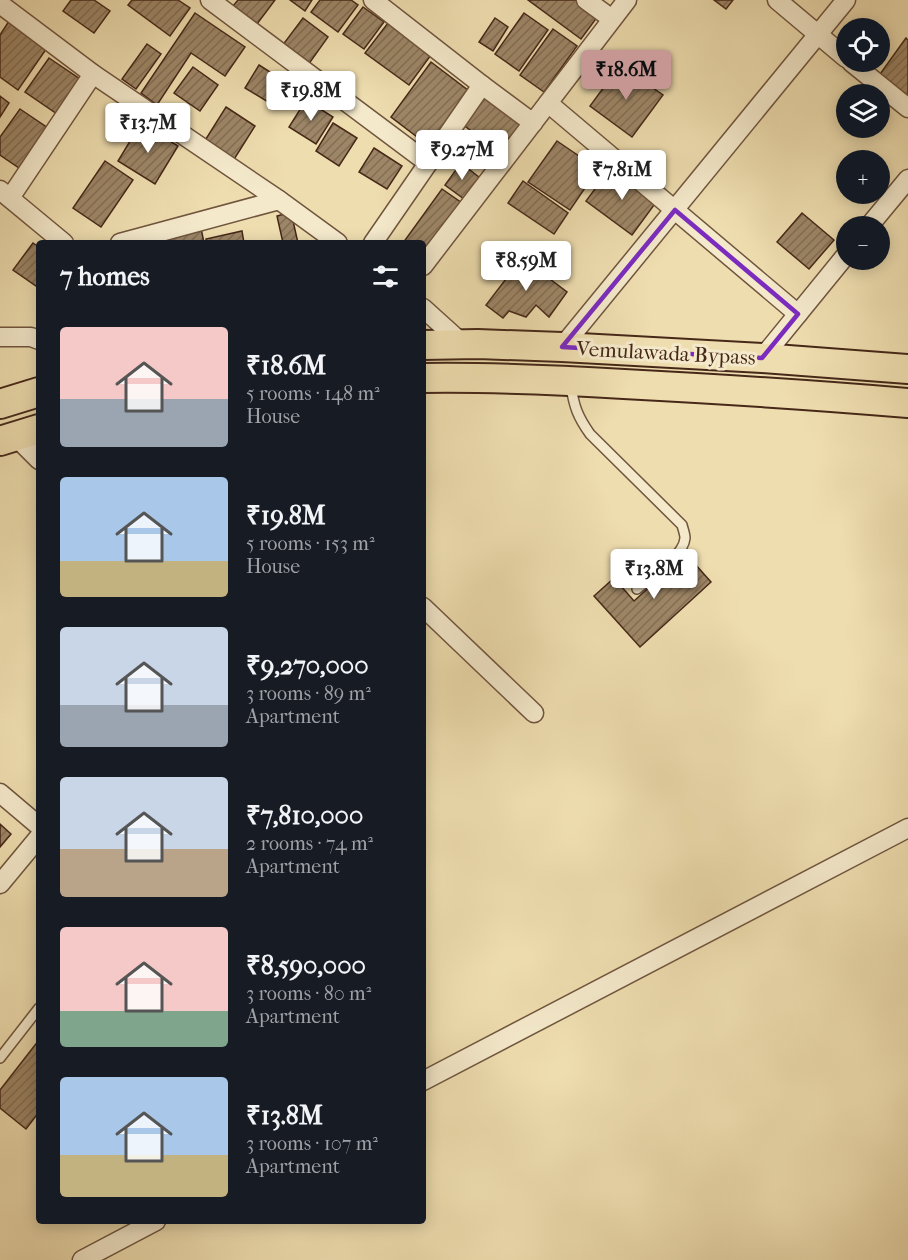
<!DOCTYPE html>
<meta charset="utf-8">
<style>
:root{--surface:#171b24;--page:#20242c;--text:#f1f3f6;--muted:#9ea1a6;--accent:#c59692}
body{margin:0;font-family:"IM FELL French Canon",serif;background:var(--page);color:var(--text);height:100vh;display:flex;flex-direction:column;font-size:22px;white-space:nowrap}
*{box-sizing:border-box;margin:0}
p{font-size:20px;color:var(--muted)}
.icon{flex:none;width:33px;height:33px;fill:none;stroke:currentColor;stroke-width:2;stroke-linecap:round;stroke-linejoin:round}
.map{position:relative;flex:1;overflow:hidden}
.details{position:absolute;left:36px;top:240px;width:390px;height:984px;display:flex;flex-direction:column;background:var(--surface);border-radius:6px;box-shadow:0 3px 15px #0003}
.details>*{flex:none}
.tools{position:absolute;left:836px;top:18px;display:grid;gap:12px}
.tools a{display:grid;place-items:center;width:54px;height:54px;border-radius:50%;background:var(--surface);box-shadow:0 3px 15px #0003;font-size:30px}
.price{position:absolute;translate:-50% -51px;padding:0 14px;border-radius:6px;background:#fff;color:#222;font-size:20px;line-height:39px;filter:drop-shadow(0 2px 3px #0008)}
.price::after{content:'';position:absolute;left:50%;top:36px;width:18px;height:14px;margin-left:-9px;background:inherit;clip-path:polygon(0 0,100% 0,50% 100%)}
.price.on{background:var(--accent);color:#111}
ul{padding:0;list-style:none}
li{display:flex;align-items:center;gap:18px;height:150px;padding:0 24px}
li span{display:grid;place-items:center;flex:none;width:168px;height:120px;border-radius:6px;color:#555}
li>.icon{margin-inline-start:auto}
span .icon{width:72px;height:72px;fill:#fffc;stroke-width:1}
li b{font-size:26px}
h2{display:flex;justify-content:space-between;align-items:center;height:72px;padding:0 24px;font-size:26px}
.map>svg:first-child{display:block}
.building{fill:url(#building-hatch);stroke:#462818;stroke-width:1.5}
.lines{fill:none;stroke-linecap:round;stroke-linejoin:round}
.lane-casing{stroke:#70553e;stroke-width:12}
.street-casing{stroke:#70553e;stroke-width:21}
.primary-casing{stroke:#462818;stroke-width:32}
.lane{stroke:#f4e9cb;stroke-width:9}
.street{stroke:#f4e9cb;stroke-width:18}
.primary{stroke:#eeddaf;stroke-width:28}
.marked{fill:none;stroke:#7b2cbf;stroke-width:4.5;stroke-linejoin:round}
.labels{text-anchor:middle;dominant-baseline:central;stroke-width:6;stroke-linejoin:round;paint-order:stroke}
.street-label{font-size:21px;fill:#462818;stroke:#f4e9cb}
</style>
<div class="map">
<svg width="908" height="1260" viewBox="0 0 908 1260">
<defs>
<pattern id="building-hatch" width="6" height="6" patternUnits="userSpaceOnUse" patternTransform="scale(1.5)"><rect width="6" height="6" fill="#9d8667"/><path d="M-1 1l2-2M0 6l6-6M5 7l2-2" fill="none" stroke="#826e54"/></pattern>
</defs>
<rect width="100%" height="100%" fill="#eeddaf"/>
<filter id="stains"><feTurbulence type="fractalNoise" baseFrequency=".00333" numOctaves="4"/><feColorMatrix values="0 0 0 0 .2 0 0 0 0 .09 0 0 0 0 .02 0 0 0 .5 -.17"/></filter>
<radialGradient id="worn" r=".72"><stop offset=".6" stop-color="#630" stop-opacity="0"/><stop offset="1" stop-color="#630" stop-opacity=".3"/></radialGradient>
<g class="building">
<polygon points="71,0 94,0 110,11 94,33 63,11"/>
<polygon points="132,0 178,0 190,8 170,36 128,5"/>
<polygon points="238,0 275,0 257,24 233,6"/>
<polygon points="290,0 312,0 305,11"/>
<polygon points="320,0 351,0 358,5 338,32 311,12"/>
<polygon points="528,0 576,0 598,16 581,39"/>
<polygon points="714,0 733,0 726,9"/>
<polygon points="363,7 384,22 364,49 343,34"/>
<polygon points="195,13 245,47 225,76 191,53 157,105 141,93"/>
<polygon points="524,13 548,30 519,71 495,54"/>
<polygon points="11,18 49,45 18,90 0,77 0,35"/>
<polygon points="303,18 328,37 308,65 282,46"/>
<polygon points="495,18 508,27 493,51 479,42"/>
<polygon points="388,23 431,55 409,85 365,53"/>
<polygon points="553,29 577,46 544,92 520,75"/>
<polygon points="906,38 908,40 908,97 880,74"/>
<polygon points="147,44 161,54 136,89 122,79"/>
<polygon points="49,58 83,81 60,116 25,92"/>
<polygon points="431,62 469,91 429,146 391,117"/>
<polygon points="259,65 292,86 278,108 245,88"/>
<polygon points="620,65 663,95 632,137 590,106"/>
<polygon points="193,67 218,85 200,111 174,93"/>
<polygon points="485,92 523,121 500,152 462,124"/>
<polygon points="0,96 9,103 0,117"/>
<polygon points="306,100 333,117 316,144 289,127"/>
<polygon points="226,107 255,126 233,161 204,142"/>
<polygon points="20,109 48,128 19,168 0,155 0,137"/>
<polygon points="141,123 178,146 155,184 118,161"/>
<polygon points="333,123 357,138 339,166 316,151"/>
<polygon points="557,141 598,169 570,210 528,182"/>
<polygon points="374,148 402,166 387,189 359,172"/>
<polygon points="105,161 133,180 101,227 73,208"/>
<polygon points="461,163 480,178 464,199 445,185"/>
<polygon points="612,166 657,201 632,235 586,201"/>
<polygon points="523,181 568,213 554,234 508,203"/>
<polygon points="442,189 462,203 423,258 423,243 403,243"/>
<polygon points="291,212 298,243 283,243 277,216"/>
<polygon points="802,213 834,240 809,269 777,242"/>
<polygon points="201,228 204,243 167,243 166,235"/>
<polygon points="242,231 244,243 207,243 206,239"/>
<polygon points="33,243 39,247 39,288 13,270"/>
<polygon points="522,258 567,292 549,317 536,305 526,317 509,311 503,318 486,305"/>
<polygon points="686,554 711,582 640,647 594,596 614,578 634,601"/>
<polygon points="0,824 11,834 0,847"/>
<polygon points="39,1040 39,1112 26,1129 0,1108 0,1090"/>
</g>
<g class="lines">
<g class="lane-casing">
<g id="lane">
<path d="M571,386C574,407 578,417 590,434L682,525C683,529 685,534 685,538C684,556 650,578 637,589"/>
<polyline points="0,1058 39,1008"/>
</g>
</g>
<g class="street-casing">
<g id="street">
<polyline points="210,0 428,163"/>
<polyline points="373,0 482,85 533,123"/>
<polyline points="586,0 612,19"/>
<polyline points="777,0 846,58"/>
<polyline points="0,4 93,74 279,200 338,243"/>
<polyline points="851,62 908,108"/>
<polyline points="548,103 798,314"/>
<polyline points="0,190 64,243"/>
<polyline points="10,198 93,74"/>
<polyline points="869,226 908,179"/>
<polyline points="120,243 279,200"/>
<polyline points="373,243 482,85"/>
<polyline points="423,266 627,0"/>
<polyline points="423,308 464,345"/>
<polyline points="0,337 31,337 39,340"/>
<polyline points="562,347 846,0"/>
<polyline points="762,358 846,255"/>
<polyline points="15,436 39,460"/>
<polyline points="423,607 534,713"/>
<polyline points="0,793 39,826"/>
<polyline points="0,884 39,837"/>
<polyline points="423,1081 908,828"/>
<polyline points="82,1260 156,1221"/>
</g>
</g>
<g class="primary-casing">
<g id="primary">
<polyline points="423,345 478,344 562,347 762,358 908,369"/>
<path d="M423,378C490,377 557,380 624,384C719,389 814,395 908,403"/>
<polyline points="0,404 39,392"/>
<polyline points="0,441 39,429"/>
</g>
</g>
<use href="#lane" class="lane"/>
<use href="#street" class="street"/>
<use href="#primary" class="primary"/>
</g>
<path class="marked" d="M675,210L798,314L762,358L562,347Z"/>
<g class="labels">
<g class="street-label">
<text transform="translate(666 353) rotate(3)">Vemulawada Bypass</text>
</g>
</g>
<rect width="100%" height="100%" filter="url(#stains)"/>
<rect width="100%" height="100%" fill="url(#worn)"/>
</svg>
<div class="tools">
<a><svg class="icon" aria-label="locate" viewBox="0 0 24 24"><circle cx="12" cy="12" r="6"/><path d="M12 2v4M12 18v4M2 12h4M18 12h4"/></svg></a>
<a><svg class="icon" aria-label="layers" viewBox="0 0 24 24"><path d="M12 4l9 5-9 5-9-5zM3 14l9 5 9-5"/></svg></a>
<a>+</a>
<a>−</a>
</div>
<b class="price on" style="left:626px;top:101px">₹18.6M</b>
<b class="price" style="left:311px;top:122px">₹19.8M</b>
<b class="price" style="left:148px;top:154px">₹13.7M</b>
<b class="price" style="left:462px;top:181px">₹9.27M</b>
<b class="price" style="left:622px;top:201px">₹7.81M</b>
<b class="price" style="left:526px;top:292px">₹8.59M</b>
<b class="price" style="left:654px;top:600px">₹13.8M</b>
<section class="details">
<h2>7 homes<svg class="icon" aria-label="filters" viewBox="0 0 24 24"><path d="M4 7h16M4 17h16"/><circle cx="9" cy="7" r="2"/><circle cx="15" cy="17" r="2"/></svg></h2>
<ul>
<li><span style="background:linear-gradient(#f6c9c9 60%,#9aa5b1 0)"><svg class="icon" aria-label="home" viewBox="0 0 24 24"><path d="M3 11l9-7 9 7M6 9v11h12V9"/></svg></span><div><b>₹18.6M</b><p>5 rooms · 148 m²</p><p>House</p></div></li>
<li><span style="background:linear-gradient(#a9c7e8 70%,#c2b280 0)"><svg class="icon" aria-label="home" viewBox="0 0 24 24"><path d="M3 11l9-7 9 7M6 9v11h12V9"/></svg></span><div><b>₹19.8M</b><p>5 rooms · 153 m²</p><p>House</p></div></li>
<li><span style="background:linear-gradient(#c9d6e8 65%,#9aa5b1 0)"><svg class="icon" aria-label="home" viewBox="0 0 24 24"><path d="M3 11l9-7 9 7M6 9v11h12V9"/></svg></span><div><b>₹9,270,000</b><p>3 rooms · 89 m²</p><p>Apartment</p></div></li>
<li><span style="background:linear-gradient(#c9d6e8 60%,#b9a48a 0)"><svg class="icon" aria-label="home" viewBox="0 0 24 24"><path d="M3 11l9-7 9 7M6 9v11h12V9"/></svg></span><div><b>₹7,810,000</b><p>2 rooms · 74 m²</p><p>Apartment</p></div></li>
<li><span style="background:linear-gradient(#f6c9c9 70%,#7fa58c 0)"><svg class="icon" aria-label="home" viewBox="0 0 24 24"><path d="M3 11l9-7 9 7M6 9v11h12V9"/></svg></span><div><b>₹8,590,000</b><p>3 rooms · 80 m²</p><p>Apartment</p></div></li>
<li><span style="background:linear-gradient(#a9c7e8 65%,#c2b280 0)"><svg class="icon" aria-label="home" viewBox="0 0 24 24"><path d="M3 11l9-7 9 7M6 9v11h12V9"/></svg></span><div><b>₹13.8M</b><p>3 rooms · 107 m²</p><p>Apartment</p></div></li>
</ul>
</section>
</div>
